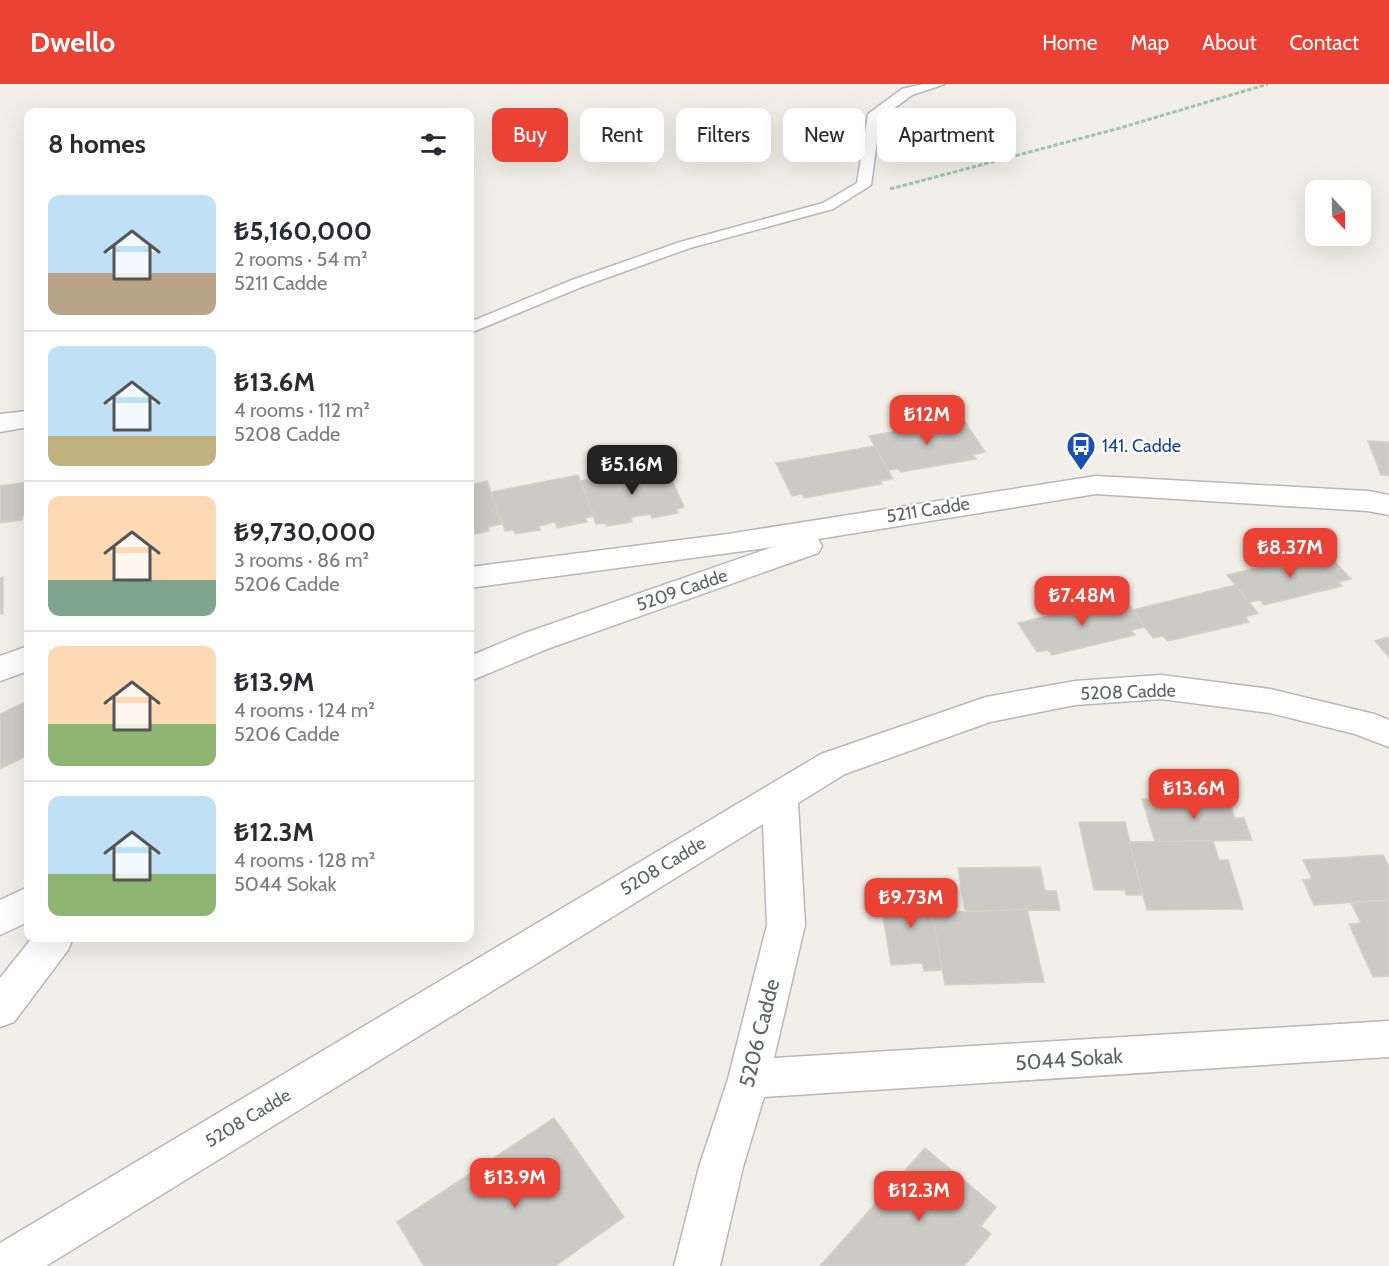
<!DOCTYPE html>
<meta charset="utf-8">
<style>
:root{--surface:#fff;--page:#f2f2f3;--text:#2b2b33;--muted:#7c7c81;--line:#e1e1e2;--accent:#ea4335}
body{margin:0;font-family:Cabin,sans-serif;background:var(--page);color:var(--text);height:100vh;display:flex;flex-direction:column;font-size:22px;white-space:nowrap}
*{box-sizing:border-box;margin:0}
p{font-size:20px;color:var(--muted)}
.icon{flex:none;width:33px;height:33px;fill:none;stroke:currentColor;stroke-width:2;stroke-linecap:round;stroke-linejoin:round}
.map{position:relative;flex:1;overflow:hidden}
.side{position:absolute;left:24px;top:24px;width:450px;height:834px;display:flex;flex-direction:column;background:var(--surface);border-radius:12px;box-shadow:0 6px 24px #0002}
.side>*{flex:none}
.top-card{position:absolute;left:492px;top:24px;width:570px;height:54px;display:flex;gap:12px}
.needle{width:39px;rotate:158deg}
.fabs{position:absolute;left:1305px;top:96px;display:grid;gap:12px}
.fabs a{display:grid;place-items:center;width:66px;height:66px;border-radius:12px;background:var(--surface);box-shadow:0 6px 24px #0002;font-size:30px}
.price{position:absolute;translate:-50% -51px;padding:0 14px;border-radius:12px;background:var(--accent);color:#fff;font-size:20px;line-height:39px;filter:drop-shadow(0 2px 3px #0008)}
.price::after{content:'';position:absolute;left:50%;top:36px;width:18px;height:14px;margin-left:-9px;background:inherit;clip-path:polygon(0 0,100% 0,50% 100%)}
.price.active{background:#222;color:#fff}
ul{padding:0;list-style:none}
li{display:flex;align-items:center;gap:18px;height:150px;padding:0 24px}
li+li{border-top:2px solid var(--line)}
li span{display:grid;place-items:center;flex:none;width:168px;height:120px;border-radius:12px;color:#555}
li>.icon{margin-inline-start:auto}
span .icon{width:72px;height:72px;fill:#fffc;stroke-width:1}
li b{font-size:26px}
h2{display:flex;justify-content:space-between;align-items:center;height:72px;padding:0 24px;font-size:26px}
.chip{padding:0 21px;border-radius:12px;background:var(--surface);box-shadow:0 6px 24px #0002;font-size:21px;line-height:54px}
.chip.active{background:var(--accent);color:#fff}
header{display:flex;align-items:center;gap:36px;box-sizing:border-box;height:84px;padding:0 30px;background:var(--accent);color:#fff}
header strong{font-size:28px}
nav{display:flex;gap:33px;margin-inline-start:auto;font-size:21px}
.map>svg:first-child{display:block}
.building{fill:#cccac5;stroke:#d6d1c6;stroke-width:1.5}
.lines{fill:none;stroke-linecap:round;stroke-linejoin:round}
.lane-casing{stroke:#b5b8bc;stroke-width:3}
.street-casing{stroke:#b5b8bc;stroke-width:3}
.path{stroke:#9cc7a9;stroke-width:3;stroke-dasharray:4.5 2;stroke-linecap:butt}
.lane{fill:#fff;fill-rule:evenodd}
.street{fill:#fff;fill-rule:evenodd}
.labels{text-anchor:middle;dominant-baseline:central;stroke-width:4.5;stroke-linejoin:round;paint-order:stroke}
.transit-label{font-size:18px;fill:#164399;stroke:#fff;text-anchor:start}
.street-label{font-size:18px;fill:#5f6368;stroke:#fff}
.near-street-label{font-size:21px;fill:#5f6368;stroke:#fff}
</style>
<header>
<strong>Dwello</strong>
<nav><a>Home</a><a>Map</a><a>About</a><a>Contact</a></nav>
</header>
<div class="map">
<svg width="1389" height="1182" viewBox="0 0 1389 1182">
<rect width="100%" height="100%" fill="#f1efe8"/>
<g class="building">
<polygon points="963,335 985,368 973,371 976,375 901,388 899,385 888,386 869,352"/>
<polygon points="1368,357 1389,358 1389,391 1381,391"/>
<polygon points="875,362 893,395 880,397 882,400 804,414 802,410 792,412 776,379"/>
<polygon points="666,382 684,423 677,425 678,429 652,434 650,430 631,433 632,438 607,442 606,439 596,440 580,397"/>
<polygon points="578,391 594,432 585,434 587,438 557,444 555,438 539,442 540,446 515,450 514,446 505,447 491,408"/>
<polygon points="487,397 502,440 488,443 489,447 470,451 470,401"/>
<polygon points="28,398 28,431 22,432 22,436 0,439 0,402"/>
<polygon points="1326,468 1351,495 1338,498 1342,502 1264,521 1260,516 1249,518 1227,491"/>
<polygon points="3,493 3,530 0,530 0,494"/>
<polygon points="1235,501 1258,529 1245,533 1249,538 1168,557 1163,552 1153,554 1132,526"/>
<polygon points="1124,514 1145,543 1131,546 1135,551 1052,571 1048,566 1037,568 1018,539"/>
<polygon points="1389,553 1389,573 1375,557"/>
<polygon points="28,617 28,671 0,685 0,630"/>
<polygon points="1228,714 1235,734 1244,734 1252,756 1155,758 1142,715"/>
<polygon points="1079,738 1125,738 1143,811 1126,811 1125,806 1094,806"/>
<polygon points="1213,757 1219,776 1228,776 1243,825 1147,826 1129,758"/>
<polygon points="1383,771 1389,783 1389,816 1314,821 1303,796 1312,795 1303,776"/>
<polygon points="1040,783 1045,807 1056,807 1060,826 965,827 958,784"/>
<polygon points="928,805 943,886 924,887 922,879 891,881 879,807"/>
<polygon points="1389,816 1389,892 1373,893 1349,840 1361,839 1351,819"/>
<polygon points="1027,825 1044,898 945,901 932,829"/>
<polygon points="554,1034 624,1133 555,1182 424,1182 397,1138"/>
<polygon points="925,1064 996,1123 981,1142 991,1150 964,1182 820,1182"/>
</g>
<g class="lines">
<g class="lane-casing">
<polygon id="lane" points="923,0 945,0 912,11 880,35 871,101 833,125 690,164 584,202 470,249 470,238 572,196 680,158 823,119 857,99 868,30 902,5"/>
</g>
<g class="street-casing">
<g id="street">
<polygon points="28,327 28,343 0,348 0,330"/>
<polygon points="1096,392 1368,407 1389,411 1389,431 1368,427 1096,410 818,455 822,462 818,469 547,565 470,597 470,572 525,549 773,463 470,504 470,483 728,450"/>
<polygon points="28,562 28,587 0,597 0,572"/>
<polygon points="1161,591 1270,605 1374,630 1389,636 1389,663 1355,650 1270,629 1161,615 1075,621 990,638 845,690 798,719 805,841 774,974 1389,937 1389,973 764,1013 743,1083 720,1182 674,1182 699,1083 728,995 767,841 763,740 46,1182 0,1182 0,1159 821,670 986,613 1075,597"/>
<polygon points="28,803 28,838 0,851 0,816"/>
<polygon points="32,854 73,854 68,866 14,938 0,943 0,894"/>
</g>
</g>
<polyline class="path" points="890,105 1120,44 1268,0"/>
<use href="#lane" class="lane"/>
<use href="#street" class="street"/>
</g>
<defs>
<g id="bus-pin" transform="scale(1.5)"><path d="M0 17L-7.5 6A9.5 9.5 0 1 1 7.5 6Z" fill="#1a4fb4" stroke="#fff"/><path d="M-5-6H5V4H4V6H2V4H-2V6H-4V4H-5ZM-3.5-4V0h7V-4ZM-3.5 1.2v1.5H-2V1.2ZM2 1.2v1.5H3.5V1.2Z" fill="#fff"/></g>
</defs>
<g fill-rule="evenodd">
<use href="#bus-pin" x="1081" y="362"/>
</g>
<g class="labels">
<g class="transit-label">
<text x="1102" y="362">141. Cadde</text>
</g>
<g class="street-label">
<text transform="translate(928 426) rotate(-9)">5211 Cadde</text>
<text transform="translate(682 506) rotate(-19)">5209 Cadde</text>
<text transform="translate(1128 608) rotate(-2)">5208 Cadde</text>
<text transform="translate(663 782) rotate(-31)">5208 Cadde</text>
<text transform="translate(248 1034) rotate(-31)">5208 Cadde</text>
</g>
<g class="near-street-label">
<text transform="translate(759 949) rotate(-76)">5206 Cadde</text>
<text transform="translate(1069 975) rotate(-4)">5044 Sokak</text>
</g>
</g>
</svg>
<div class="fabs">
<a><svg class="needle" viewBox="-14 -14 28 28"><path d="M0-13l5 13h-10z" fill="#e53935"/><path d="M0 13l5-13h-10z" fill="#7c7c81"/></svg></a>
</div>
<b class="price" style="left:927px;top:362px">₺12M</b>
<b class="price active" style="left:632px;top:412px">₺5.16M</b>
<b class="price" style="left:1290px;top:495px">₺8.37M</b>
<b class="price" style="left:1082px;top:543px">₺7.48M</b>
<b class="price" style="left:1194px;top:736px">₺13.6M</b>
<b class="price" style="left:911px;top:845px">₺9.73M</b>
<b class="price" style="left:515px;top:1125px">₺13.9M</b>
<b class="price" style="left:919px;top:1138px">₺12.3M</b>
<div class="top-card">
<a class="chip active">Buy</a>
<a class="chip">Rent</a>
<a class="chip">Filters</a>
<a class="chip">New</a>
<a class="chip">Apartment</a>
</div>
<section class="side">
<h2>8 homes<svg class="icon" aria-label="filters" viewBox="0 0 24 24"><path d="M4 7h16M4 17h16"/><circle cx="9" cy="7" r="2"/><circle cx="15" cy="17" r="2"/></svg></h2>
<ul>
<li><span style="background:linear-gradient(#bfe0f5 65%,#b9a48a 0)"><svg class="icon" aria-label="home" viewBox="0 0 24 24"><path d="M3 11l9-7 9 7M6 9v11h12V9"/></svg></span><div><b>₺5,160,000</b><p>2 rooms · 54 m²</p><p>5211 Cadde</p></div></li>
<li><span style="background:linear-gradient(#bfe0f5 75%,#c2b280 0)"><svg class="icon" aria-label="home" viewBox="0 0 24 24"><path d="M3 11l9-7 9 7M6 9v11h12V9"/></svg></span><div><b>₺13.6M</b><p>4 rooms · 112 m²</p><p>5208 Cadde</p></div></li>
<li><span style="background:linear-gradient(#ffd9b3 70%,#7fa58c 0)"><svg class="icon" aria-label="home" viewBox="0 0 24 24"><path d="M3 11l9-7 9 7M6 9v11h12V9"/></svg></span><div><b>₺9,730,000</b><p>3 rooms · 86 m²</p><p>5206 Cadde</p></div></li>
<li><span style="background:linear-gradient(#ffd9b3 65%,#8fb573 0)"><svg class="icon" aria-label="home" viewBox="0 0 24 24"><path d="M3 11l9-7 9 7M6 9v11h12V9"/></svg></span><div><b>₺13.9M</b><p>4 rooms · 124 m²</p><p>5206 Cadde</p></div></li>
<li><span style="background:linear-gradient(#bfe0f5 65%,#8fb573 0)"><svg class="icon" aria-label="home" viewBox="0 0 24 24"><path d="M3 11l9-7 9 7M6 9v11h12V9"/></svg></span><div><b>₺12.3M</b><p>4 rooms · 128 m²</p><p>5044 Sokak</p></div></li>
</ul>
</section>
</div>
